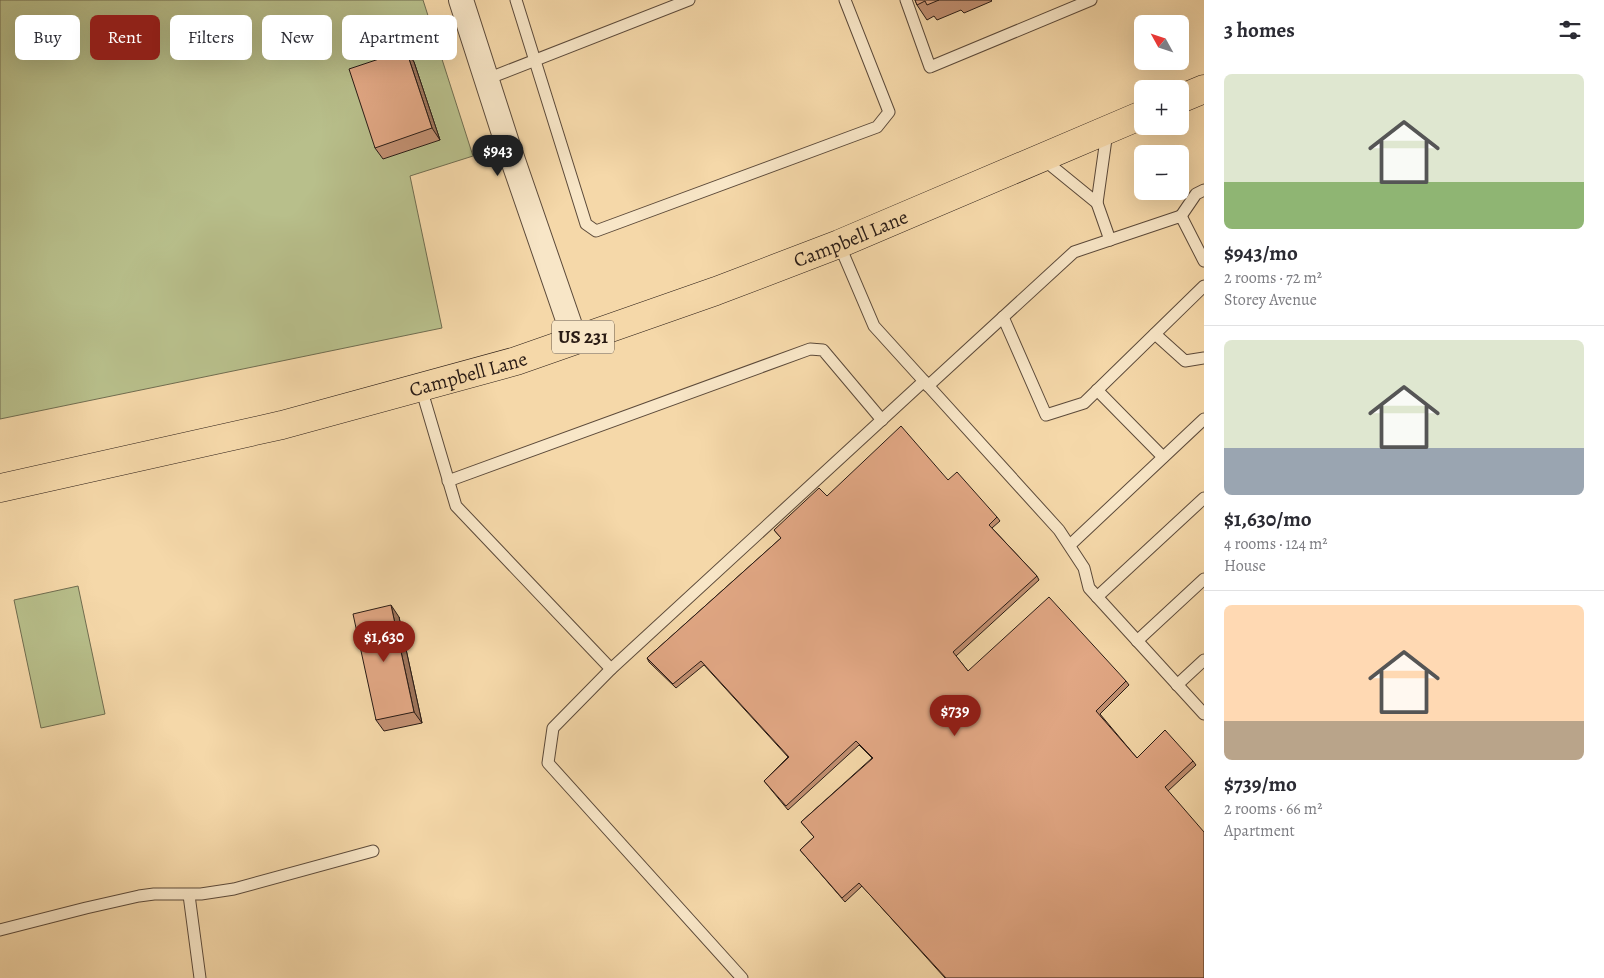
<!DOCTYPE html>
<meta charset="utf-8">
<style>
:root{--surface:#fff;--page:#f7f7f7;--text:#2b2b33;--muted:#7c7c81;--line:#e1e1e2;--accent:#8f2418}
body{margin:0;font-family:Alegreya,serif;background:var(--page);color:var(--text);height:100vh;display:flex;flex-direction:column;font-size:19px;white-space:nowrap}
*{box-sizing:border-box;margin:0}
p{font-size:16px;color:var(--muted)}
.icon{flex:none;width:28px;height:28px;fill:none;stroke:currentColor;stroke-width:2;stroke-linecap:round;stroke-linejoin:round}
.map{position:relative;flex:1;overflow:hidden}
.details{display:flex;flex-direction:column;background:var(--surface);width:400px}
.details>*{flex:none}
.banner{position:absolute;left:15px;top:15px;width:475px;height:45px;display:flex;gap:10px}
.needle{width:32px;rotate:310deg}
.tools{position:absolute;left:1134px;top:15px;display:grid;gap:10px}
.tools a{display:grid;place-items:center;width:55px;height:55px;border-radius:8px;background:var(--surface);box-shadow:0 5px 20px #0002;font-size:25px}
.price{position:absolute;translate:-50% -42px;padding:0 11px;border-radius:18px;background:var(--accent);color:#fff;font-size:16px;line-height:32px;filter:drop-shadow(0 1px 2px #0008)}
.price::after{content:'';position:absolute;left:50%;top:30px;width:15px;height:11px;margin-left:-8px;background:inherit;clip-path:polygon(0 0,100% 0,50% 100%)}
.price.on{background:#222;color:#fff}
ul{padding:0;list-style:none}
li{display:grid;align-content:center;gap:10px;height:265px;padding:0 20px}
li+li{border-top:1px solid var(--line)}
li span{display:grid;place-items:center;height:155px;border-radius:8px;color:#555}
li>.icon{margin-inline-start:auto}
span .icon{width:90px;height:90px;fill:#fffc;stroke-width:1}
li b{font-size:21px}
h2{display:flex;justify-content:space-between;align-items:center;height:60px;padding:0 20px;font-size:21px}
.pill{padding:0 18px;border-radius:8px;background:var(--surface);box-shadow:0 5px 20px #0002;font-size:18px;line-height:45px}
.pill.on{background:var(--accent);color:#fff}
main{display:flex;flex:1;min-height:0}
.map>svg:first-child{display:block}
.green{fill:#b8bf8b;stroke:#706d50}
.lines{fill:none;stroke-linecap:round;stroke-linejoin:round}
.lane-casing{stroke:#5c4a3a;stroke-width:13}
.street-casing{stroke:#5c4a3a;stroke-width:26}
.primary-casing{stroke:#291b15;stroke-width:29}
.lane{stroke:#f8e6c7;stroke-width:11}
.street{stroke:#f8e6c7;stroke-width:24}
.primary{stroke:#f5d8a9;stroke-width:28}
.wall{fill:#c29072;stroke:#291b15}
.shaded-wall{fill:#9e755c;stroke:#291b15}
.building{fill:#e1a784;stroke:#291b15}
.labels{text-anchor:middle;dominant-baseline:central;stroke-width:4.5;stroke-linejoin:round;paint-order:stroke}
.shield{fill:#f8e6c7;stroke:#67584a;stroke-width:1}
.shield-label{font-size:19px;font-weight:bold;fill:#291b15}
.street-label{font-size:20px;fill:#291b15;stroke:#f8e6c7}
</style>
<main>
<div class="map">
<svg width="1204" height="978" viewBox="0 0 1204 978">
<rect width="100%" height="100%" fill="#f5d8a9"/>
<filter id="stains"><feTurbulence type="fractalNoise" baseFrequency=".004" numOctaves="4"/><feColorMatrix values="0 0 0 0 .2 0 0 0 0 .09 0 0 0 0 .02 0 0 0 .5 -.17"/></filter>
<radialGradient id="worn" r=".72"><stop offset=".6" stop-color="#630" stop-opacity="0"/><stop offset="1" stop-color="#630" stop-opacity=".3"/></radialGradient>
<g class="green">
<polygon points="0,0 423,0 473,156 410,176 442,328 0,419"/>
<polygon points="78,586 105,714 41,728 14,600"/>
</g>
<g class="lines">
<g class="lane-casing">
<g id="lane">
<polyline points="516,0 586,224 596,231 877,127 889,112 845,0"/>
<polyline points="906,0 930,67 1091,0"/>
<polyline points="487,79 689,0"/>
<polyline points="1043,159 1097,203 1107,132"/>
<polyline points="1097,203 1110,240"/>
<polyline points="1181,216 1196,194 1204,190"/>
<polyline points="839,244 874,326 1059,530 1084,568 1089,588 1204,714"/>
<polyline points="1003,317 1046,415 1084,403 1204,286"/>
<polyline points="1155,334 1185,361 1204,358"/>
<polyline points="928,386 1074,252 1181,216 1204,261"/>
<polyline points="421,388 456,506 611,669 924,381"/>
<polyline points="1097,390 1163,457"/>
<polyline points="448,481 810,349 823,350 882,420"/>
<polyline points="1070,545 1204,419"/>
<polyline points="1097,597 1204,498"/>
<polyline points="1137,641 1204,579"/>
<polyline points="611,669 553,728 548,763 742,978"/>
<polyline points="1177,685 1204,660"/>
<polyline points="189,895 200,978"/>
<polyline points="0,930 86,908 139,896 154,894 201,894 234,889 373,851"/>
</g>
</g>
<g class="street-casing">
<polyline id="street" points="461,0 508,146 575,340"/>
</g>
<g class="primary-casing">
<g id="primary">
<polyline points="1180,99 1204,89"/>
<path id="s1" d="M0,488L282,425L516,361L716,291L839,244L1142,115"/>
</g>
</g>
<use href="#lane" class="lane"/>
<use href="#street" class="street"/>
<use href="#primary" class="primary"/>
</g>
<g class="wall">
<polygon points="915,0 991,0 992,1 964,13 961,10 937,20 934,16 927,20 917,5"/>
<polygon points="406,50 414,62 440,140 383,159 375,148"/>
<polygon points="948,480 997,517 1000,521 992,528 1037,576 1039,580 956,656 968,671 1126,681 1129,685 1100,714 1137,758 1193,761 1196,765 1168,791 1204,978 945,978 862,886 845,902 800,850 814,837 801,822 872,758 859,745 788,810 764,781 788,757 704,665 676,688 649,662 647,658 781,538 774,530 827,496"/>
<polygon points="399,617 422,723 384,731 376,720"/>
</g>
<g class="shaded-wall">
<polygon points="406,50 414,62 440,140 432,128"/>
<polygon points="391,605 399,617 422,723 414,712"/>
</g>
<g class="building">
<polygon points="915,0 939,0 927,5 925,1 917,5"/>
<polygon points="406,50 432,128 375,148 349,69"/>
<polygon points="901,426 948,480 957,472 997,517 989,525 1037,576 953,652 968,671 1049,597 1126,681 1096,711 1137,758 1165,730 1193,761 1165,787 1204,832 1204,978 946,978 859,883 842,898 800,850 814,837 801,822 873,758 856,741 786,806 764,781 789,757 701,661 673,684 647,658 781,538 774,530 819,488 827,496"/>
<polygon points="391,605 414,712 376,720 353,614"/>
</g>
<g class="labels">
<rect class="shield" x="552" y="320.5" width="62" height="33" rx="4"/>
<g class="shield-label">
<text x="583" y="337">US 231</text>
</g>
<g class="street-label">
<text stroke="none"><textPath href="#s1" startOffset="888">Campbell Lane</textPath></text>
<text stroke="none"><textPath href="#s1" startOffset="482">Campbell Lane</textPath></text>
</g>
</g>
<rect width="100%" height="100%" filter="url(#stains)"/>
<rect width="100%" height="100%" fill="url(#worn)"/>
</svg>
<div class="tools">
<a><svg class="needle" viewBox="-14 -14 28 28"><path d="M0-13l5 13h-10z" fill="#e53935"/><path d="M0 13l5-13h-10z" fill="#7c7c81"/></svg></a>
<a>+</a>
<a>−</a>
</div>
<b class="price on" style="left:498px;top:177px">$943</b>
<b class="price" style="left:384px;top:663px">$1,630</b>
<b class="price" style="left:955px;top:737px">$739</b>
<div class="banner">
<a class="pill">Buy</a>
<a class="pill on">Rent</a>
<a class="pill">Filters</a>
<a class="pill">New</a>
<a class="pill">Apartment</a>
</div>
</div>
<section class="details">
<h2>3 homes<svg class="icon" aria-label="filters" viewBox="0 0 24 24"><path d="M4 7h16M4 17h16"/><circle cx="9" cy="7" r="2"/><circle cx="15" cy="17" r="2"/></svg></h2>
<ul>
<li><span style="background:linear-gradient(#dfe7d0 70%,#8fb573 0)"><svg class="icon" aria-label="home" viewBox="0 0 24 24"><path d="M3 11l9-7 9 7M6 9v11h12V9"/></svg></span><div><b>$943/mo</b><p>2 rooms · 72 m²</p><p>Storey Avenue</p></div></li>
<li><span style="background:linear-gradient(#dfe7d0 70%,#9aa5b1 0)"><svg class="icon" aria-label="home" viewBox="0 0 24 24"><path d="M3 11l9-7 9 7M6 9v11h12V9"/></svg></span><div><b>$1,630/mo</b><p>4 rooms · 124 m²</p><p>House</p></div></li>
<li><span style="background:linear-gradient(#ffd9b3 75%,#b9a48a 0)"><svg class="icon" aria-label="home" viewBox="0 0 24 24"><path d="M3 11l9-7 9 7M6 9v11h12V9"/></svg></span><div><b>$739/mo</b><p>2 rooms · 66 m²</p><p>Apartment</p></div></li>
</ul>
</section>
</main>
